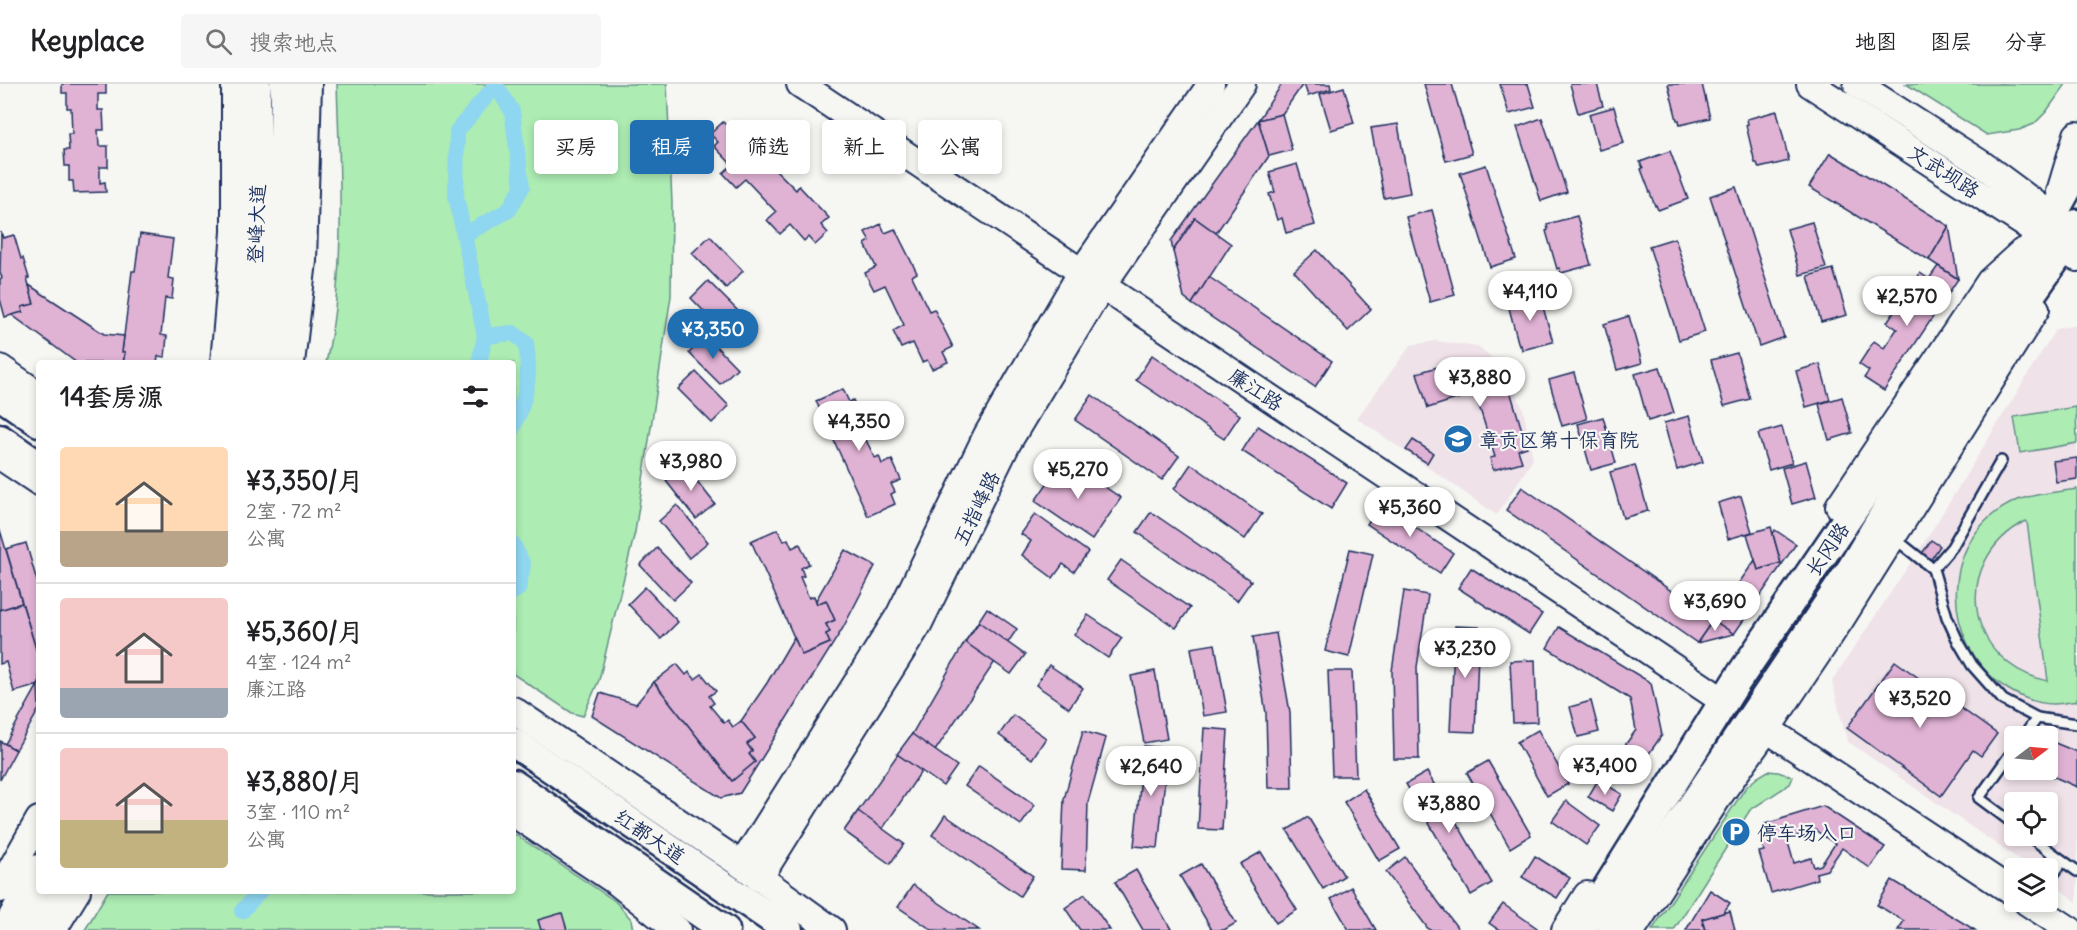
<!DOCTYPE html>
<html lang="zh">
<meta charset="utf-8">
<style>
:root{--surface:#fff;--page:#f6f6f6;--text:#202124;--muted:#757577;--line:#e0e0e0;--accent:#1f6fb2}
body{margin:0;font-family:Delius,"LXGW WenKai TC",sans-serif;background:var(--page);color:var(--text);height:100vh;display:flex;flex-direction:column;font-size:22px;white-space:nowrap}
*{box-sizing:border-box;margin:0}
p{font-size:20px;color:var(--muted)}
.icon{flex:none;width:33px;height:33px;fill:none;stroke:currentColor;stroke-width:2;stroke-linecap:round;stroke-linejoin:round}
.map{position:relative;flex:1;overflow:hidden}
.panel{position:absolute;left:36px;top:276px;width:480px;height:534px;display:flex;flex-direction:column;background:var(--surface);border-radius:6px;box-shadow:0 3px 9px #0003}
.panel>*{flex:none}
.hud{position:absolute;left:534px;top:36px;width:570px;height:54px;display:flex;gap:12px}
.needle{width:39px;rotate:74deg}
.tools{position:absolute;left:2004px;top:642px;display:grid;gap:12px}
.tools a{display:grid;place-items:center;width:54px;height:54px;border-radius:6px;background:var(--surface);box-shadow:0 3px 9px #0003;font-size:30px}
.price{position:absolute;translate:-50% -51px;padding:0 14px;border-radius:21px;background:#fff;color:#222;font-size:20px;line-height:39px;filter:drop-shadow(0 2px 3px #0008)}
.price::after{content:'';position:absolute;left:50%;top:36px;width:18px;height:14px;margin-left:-9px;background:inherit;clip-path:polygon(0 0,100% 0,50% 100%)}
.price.active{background:var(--accent);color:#fff}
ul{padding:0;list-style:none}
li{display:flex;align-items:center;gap:18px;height:150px;padding:0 24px}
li+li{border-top:2px solid var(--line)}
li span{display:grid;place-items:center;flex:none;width:168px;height:120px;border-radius:6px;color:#555}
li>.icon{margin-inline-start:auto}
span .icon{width:72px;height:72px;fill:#fffc;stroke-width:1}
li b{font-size:26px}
h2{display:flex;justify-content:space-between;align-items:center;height:72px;padding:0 24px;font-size:26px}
.tag{padding:0 21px;border-radius:6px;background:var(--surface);box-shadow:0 3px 9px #0003;font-size:21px;line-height:54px}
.tag.active{background:var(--accent);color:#fff}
header{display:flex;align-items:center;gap:36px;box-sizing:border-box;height:84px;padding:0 30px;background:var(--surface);border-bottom:2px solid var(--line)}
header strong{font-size:28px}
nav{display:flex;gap:33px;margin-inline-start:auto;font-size:21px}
.search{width:420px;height:54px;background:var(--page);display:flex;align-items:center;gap:15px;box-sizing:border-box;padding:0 21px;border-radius:6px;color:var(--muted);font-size:22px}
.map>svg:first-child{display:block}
.built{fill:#efe2e9;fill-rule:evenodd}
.green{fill:#adecb3;stroke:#648e88;stroke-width:1.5;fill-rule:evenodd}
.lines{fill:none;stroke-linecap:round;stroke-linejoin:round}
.canal{stroke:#8fd6f0;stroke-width:16}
.building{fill:#e0b2d4;stroke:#1b2f5e;stroke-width:1.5;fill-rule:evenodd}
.lane-casing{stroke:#1b2f5e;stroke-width:14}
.secondary-casing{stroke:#1b2f5e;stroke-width:30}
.primary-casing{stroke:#1b2f5e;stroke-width:33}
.lane{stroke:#f6f6f2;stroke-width:9}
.secondary{stroke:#f6f6f2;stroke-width:26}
.primary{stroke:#f6f6f2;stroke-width:28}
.labels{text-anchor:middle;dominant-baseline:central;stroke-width:4.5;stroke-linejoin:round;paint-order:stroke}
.street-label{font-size:20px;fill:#1b2f5e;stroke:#f6f6f2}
.poi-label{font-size:20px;fill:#1b2f5e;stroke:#f6f6f2;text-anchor:start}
</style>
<header>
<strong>Keyplace</strong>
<div class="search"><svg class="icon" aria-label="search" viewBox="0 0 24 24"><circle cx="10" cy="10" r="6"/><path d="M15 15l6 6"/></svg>搜索地点</div>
<nav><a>地图</a><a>图层</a><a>分享</a></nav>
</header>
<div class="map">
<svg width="2077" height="846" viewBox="0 0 2077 846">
<rect width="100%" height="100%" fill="#f6f6f2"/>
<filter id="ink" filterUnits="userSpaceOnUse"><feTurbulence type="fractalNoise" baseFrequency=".0167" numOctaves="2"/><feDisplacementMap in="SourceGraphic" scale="12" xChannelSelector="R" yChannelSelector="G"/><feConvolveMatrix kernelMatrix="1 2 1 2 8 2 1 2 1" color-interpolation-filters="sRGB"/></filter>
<g filter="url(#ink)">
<g class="built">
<path d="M2077,241V818L2048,796V784H2031L1847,657L1832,597L1931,448L2056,245ZM2014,652H2048V686H2014ZM2014,718H2048V752H2014Z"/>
<polygon points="1436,257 1479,263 1504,284 1523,325 1533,375 1497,431 1357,334 1411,261"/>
</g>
<g class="green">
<path d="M337,0H667L672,120L671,212L635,448L599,596L583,632L572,629L513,590V279H326C346,188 340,92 337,0Z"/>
<polygon points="1906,0 2066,0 2046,28 2034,40 2019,46 1987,51"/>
<polygon points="2076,323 2077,359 2020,369 2014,333"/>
<path d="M2077,405V617C2070,618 2062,620 2054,620C2038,620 2020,613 2006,604C1938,559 1938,449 2018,416C2036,409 2058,408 2077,405ZM2026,437L2027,438L2048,597C1964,579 1950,477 2026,437Z"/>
<polygon points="1768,687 1778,688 1793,693 1790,700 1750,726 1674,846 1652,846 1746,703 1758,693"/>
<polygon points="513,749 615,817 631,835 633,846 85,846 108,807 513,807"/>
</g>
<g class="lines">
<g class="canal">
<path d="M495,0L512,27L522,103L509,126L464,151L485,252L513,249L526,259C531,294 527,311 513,344"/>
<polyline points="464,151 456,112 457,47 495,2"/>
<polyline points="479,279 485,252"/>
<polyline points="513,460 523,481 518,505 513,508"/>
<polyline points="242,827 260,807"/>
</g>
</g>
<g class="building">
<polygon points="62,0 106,0 106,10 98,10 98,26 103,26 104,46 98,46 99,62 108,62 108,83 100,83 100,99 105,98 106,108 74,109 73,97 69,97 69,82 65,82 64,66 69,66 68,50 72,50 71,24 67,24 67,9 62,9"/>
<polygon points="1282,0 1303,0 1282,30 1258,36"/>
<polygon points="1304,0 1330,0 1331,5 1308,12"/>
<polygon points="1424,0 1452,0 1472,70 1446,77"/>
<polygon points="1500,0 1528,0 1535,23 1509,30"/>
<polygon points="1570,0 1597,0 1603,22 1578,29"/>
<polygon points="1668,0 1702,0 1710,34 1680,41 1679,36 1677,36"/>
<polygon points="1344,3 1354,39 1331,46 1320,10"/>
<polygon points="1614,23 1624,59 1599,66 1589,30"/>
<polygon points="1777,27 1789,77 1759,84 1757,79 1755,79 1746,41 1748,40 1747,35"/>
<polygon points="1282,30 1292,66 1269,72 1258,36"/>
<polygon points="1542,34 1567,108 1541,117 1517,43"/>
<polygon points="1258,36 1269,72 1216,149 1195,134 1173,167 1171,157"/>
<polygon points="723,38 731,46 738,38 772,74 768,78 796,106 799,102 829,134 821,141 828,149 815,161 808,153 804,157 790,141 780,150 767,136 776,128 745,95 736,103 723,89 732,81 714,62 718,58 710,50"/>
<polygon points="1398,40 1410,109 1384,114 1371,44"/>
<polygon points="1670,67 1688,115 1658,126 1656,121 1655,122 1641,85 1643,84 1640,78"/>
<polygon points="1830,69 1949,142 1929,176 1809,103"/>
<polygon points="1297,80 1315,141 1286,149 1282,134 1277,136 1269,110 1275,108 1269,88"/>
<polygon points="1486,81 1516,175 1490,183 1460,89"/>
<polygon points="1736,103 1784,253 1759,262 1710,112"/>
<polygon points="1432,126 1455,211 1430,218 1406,133"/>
<polygon points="1577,132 1591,181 1561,189 1559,184 1557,185 1546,147 1548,146 1547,140"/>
<polygon points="1195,134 1231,160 1192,220 1184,214 1173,167"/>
<polygon points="1812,138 1826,184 1800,191 1787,145"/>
<polygon points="881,140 885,149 895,145 917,189 912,192 929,227 934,225 953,263 943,268 948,278 932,285 927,276 922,278 913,259 901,264 893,247 904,241 885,201 874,206 865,189 876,183 865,160 870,157 865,148"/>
<polygon points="1949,142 1958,195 1929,176"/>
<polygon points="1,148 3,154 14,151 21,175 23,174 29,194 27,194 34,220 22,223 23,228 5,233 0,215 0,195 2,194 0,189"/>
<polygon points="140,150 173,155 168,194 174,195 172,215 165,214 161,251 167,252 165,273 158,272 157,279 123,279 125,268 122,268 132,187 135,187"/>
<polygon points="710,152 743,187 726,204 692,169"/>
<polygon points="1675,154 1705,248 1679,256 1649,162"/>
<polygon points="1317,166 1371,225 1348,247 1294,187"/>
<polygon points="1938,182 1958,195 1884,307 1864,294 1869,287 1859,280 1874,257 1884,264 1897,245 1887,238 1902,215 1912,222 1919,211 1910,204 1920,189 1929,195"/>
<polygon points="1833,185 1847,231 1821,238 1808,192"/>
<polygon points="1209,193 1332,277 1315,303 1192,220"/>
<polygon points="708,197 742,231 724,248 691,214"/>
<polygon points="29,201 104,250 124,252 122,268 125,268 123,279 77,279 12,231 23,228 22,223 34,220"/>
<polygon points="1539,209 1553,258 1522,266 1521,261 1519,262 1509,224 1510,223 1509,217"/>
<polygon points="1629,232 1642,279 1617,286 1604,240"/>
<polygon points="706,252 737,284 720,300 689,269"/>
<polygon points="1737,269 1750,315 1724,322 1711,276"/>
<polygon points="1152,271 1240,331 1224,355 1136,296"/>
<polygon points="1448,280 1452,291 1477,283 1479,291 1493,287 1498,303 1508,300 1527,363 1518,366 1522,378 1493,386 1490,374 1495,373 1475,309 1428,324 1417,289"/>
<polygon points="1820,280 1830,316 1806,323 1796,287"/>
<polygon points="1660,283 1674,329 1648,337 1635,290"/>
<polygon points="696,288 729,322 712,339 678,305"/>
<polygon points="1574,289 1587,335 1562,342 1549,296"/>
<polygon points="843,305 849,318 853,316 857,325 865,321 874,341 866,345 869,352 865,354 875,374 879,372 882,380 892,376 901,396 891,400 895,408 891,410 895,420 868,432 816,317"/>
<polygon points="1092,311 1179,372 1162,396 1075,336"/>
<polygon points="1842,313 1852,349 1829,356 1819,320"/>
<polygon points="1689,332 1703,378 1677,386 1664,339"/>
<polygon points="1603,333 1616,379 1591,386 1578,340"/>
<polygon points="1258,342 1347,399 1331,425 1242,367"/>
<polygon points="1782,343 1792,379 1769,386 1758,350"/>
<polygon points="1413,356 1433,369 1427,379 1406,366"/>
<polygon points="2077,374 2077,395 2056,398 2053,377"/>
<polygon points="1064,375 1121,414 1092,456 1035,417"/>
<polygon points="1806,377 1816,413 1792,420 1782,384"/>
<polygon points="1191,380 1262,430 1245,455 1174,405"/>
<polygon points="1635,381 1648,427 1623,434 1610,388"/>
<polygon points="685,382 715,420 696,435 666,397"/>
<polygon points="1522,403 1713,536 1697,559 1506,426"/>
<polygon points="1741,412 1752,448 1728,455 1718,419"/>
<polygon points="1380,420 1453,469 1440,489 1367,440"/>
<polygon points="677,421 708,458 689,474 659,437"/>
<polygon points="1151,428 1251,497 1237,517 1137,448"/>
<polygon points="1035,430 1088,468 1074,488 1063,480 1053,494 1022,471 1031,457 1021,450"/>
<polygon points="1771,443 1781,479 1758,486 1747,450"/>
<polygon points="778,445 784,457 788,455 792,464 800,460 809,480 801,484 804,492 800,493 809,514 814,512 817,520 826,516 835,536 826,540 830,548 826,550 830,559 802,571 751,457"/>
<polygon points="0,446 22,519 0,526"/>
<polygon points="1775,446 1796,460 1734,550 1713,536 1755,476 1758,486 1781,479 1773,450"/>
<polygon points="1931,456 1940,462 1930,477 1921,471"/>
<polygon points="26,459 39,504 39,575 6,465"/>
<polygon points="657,464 691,499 673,516 640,481"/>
<polygon points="1350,465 1373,470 1349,573 1325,567"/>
<polygon points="845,466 875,482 843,544 740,709 721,714 592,632 600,609 636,620 654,598 732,697 755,678 749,670 752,667 747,660 755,654 741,637 767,599 794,553 802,571 830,559 826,550 830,548 826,540 835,536 826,516 817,520 816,516"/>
<polygon points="1121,476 1190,524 1176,544 1107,496"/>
<polygon points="1471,484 1542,530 1529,550 1458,504"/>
<polygon points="645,503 678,538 661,555 628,520"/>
<polygon points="1404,507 1428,511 1417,583 1419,675 1394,675 1392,587"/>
<polygon points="22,519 39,575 39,601 14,608 6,578 0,580 0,526"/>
<polygon points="987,524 1017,545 869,765 844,747 912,650 965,558"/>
<polygon points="1088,531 1122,554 1108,574 1074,551"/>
<polygon points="1713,536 1734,550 1697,559"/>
<polygon points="979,538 1025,571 1011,590 965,558"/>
<polygon points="1455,542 1479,543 1475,648 1450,647"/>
<polygon points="1559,543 1651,599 1662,651 1629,698 1609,683 1636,646 1630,615 1547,564"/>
<polygon points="1276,549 1290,628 1292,704 1268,704 1266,629 1253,553"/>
<polygon points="1215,560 1227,628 1203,632 1191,564"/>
<polygon points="1535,576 1537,638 1513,639 1510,577"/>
<polygon points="1895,577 1997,650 1981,672 1973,666 1941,712 1847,644"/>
<polygon points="677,580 686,591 689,588 695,595 702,590 716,607 709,612 714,619 710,622 724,639 728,636 733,643 741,637 755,654 747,660 752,667 749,670 755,678 732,697 654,598"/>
<polygon points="1049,581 1083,604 1069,624 1036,601"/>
<polygon points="1155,587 1167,655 1144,659 1131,592"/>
<polygon points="1328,587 1352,587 1356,692 1332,692"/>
<polygon points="38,601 39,625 16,666 5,660"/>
<polygon points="1591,617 1599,648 1578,653 1570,623"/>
<polygon points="1013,631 1046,654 1032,675 999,651"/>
<polygon points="1204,644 1228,646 1222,746 1198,745"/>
<polygon points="1538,646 1568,700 1547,712 1517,658"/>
<polygon points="1083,647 1106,654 1088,718 1086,786 1061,785 1064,715"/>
<polygon points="912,650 957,682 943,702 897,670"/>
<polygon points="2048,656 2077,668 2077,703 2039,686 2048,686"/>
<polygon points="0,657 16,666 0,696"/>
<polygon points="1144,662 1168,664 1158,764 1134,762"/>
<polygon points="1488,677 1531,751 1510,764 1467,689"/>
<polygon points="979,682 1035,721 1021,741 965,702"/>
<polygon points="1427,688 1492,799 1471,811 1406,700"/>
<polygon points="1598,696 1622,710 1612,727 1588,713"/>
<polygon points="1364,705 1400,765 1379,777 1344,718"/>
<polygon points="1566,717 1600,742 1586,761 1552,737"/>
<path d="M1823,722L1885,763L1870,784L1842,764L1827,786L1816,789L1817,795L1771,809L1759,768L1764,767L1761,756L1770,754L1765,740ZM1815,746L1835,760L1821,781L1814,783L1811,774L1794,779L1787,755Z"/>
<polygon points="858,727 904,760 890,780 844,747"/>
<polygon points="945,731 1033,792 1020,812 932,751"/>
<polygon points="1308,733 1344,792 1323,805 1287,746"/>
<polygon points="1261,768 1297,826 1276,839 1240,780"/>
<polygon points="1535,772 1570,794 1557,814 1522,793"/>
<polygon points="1405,773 1459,846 1429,846 1386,788"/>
<polygon points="1201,780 1236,839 1224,846 1212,846 1180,792"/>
<polygon points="1136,786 1171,845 1169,846 1143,846 1115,798"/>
<polygon points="1892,796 1975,846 1898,846 1904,837 1877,821"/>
<polygon points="913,801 979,846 932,846 898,823"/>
<polygon points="1351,803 1376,846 1349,846 1331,815"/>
<polygon points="1710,806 1730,819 1723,829 1702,835 1705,846 1686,846"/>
<polygon points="1085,810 1110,846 1080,846 1065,824"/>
<polygon points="1503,820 1537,844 1536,846 1499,846 1489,839"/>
<polygon points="1730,827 1735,846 1705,846 1702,835"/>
<polygon points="562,829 567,846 541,846 538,836"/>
</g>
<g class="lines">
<g class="lane-casing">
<g id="lane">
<polyline points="1893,453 1933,485 1947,533 1958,557 1972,581 2003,616 2037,634"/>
<polyline points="1933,485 1952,463 2001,377"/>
<polyline points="2024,652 2037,634 2077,640"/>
<polyline points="2014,665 1979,714 2014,740"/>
<polyline points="2029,752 2063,777 2048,798"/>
<polyline points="2063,777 2077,787"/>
</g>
</g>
<g class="secondary-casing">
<g id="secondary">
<path d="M800,0C1103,204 1409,406 1713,610"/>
<polyline points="1810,0 2077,174"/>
<polyline points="1857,0 1983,81 2052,132 2069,142"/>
<polyline points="2060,108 2077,51"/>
<polyline points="224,279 235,148 235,0"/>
<polyline points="291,279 303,177 308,0"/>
<polyline points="0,284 39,311"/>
<polyline points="0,372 39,398"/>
<polyline points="1839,422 1990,197 2022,168"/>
<polyline points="513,626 742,781 832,846"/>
<polyline points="1767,645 2014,809"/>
<polyline points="513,729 618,799 677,846"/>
<polyline points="742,781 899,532 987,351 1081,189 1211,0"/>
<polyline points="759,794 918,541 1008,358 1101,203 1242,0"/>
<polyline points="0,805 39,736"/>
<polyline points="2027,818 2070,846"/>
<polyline points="53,846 77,807"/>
<polyline points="1565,846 1587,811"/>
<polyline points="1632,846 1719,712 1767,645 1839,538 2036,225"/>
</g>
</g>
<g class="primary-casing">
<g id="primary">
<polyline points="242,279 248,241 258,151 256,0"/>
<path d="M267,279C282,192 283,103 285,15L284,0"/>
<polyline points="0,311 39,338"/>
<polyline points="0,355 39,382"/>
<polyline points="513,658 788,846"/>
<polyline points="513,700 725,846"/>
<polyline points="6,846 39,785"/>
<polyline points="32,846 53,807"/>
<polyline points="1581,846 1736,598 2007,200 2052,132 2077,87"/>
<polyline points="1612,846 1676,746 1852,484 1933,349 2063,165 2077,140"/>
</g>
</g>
<use href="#lane" class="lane"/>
<use href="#secondary" class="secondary"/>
<use href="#primary" class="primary"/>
</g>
</g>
<defs>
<g id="school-disc" transform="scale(1.5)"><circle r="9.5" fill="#1f6fb2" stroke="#f6f6f2"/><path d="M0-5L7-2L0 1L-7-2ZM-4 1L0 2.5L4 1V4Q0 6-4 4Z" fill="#fff"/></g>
<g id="parking-disc" transform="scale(1.5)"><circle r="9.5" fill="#1f6fb2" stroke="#f6f6f2"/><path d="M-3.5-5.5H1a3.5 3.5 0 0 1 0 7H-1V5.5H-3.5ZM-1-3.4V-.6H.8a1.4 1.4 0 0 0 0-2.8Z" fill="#fff"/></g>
</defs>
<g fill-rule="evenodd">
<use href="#school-disc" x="1458" y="355"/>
<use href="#parking-disc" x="1736" y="748"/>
</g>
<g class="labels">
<g class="street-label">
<text transform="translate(1944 87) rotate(33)">文武坝路</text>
<text transform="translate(256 140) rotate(-88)">登峰大道</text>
<text transform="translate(1256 305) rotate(33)">廉江路</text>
<text transform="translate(976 424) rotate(-64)">五指峰路</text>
<text transform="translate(1827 465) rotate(-56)">长冈路</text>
<text transform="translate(650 752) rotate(34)">红都大道</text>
</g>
<g class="poi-label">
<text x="1479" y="355">章贡区第十保育院</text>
<text x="1757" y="748">停车场入口</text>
</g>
</g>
</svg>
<div class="tools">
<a><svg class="needle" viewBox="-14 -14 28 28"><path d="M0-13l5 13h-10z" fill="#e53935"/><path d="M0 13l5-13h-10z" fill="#757577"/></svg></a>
<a><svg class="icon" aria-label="locate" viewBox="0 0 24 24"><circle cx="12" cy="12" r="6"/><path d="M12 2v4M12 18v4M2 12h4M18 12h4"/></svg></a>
<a><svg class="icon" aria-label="layers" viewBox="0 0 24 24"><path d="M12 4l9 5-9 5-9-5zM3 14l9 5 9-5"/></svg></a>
</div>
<b class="price" style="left:1530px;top:238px">¥4,110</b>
<b class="price" style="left:1907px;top:243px">¥2,570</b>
<b class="price active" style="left:713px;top:276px">¥3,350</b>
<b class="price" style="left:1480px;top:324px">¥3,880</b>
<b class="price" style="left:859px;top:368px">¥4,350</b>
<b class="price" style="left:691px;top:408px">¥3,980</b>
<b class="price" style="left:1078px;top:416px">¥5,270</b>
<b class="price" style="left:1410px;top:454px">¥5,360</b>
<b class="price" style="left:1715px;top:548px">¥3,690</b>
<b class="price" style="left:1465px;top:595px">¥3,230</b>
<b class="price" style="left:1920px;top:645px">¥3,520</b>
<b class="price" style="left:1605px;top:712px">¥3,400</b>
<b class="price" style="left:1151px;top:713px">¥2,640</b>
<b class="price" style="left:1449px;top:750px">¥3,880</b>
<div class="hud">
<a class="tag">买房</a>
<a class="tag active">租房</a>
<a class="tag">筛选</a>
<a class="tag">新上</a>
<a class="tag">公寓</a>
</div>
<section class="panel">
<h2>14套房源<svg class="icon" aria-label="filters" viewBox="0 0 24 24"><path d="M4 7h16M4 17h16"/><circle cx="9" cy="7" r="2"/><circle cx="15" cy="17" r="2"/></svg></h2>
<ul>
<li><span style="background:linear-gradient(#ffd9b3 70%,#b9a48a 0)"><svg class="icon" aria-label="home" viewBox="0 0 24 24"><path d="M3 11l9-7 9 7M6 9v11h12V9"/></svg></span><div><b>¥3,350/月</b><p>2室 · 72 m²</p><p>公寓</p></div></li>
<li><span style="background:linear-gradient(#f6c9c9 75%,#9aa5b1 0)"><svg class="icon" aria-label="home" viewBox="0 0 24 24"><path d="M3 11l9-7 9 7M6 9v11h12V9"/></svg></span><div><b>¥5,360/月</b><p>4室 · 124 m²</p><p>廉江路</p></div></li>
<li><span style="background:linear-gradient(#f6c9c9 60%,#c2b280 0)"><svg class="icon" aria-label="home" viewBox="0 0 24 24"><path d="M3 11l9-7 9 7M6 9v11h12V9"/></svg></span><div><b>¥3,880/月</b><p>3室 · 110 m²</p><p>公寓</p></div></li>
</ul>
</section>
</div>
